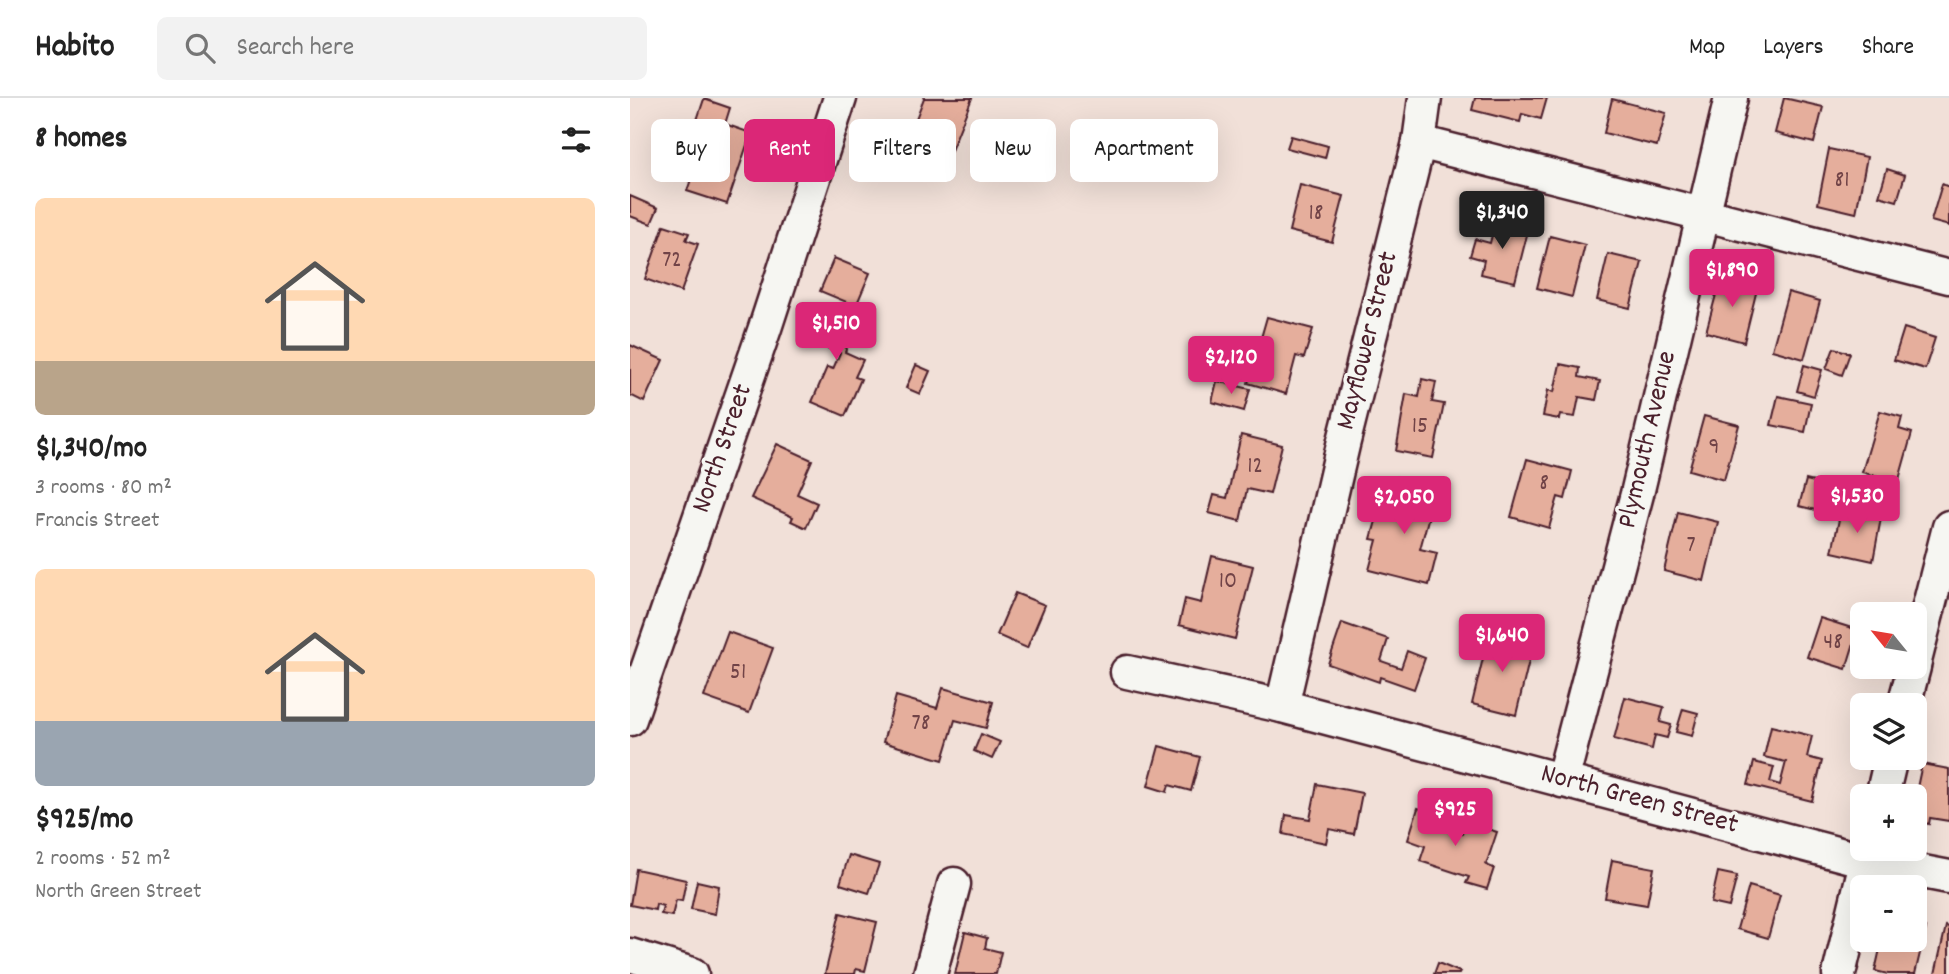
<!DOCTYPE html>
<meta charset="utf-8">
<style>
:root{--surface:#fff;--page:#f2f2f2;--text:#222;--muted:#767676;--line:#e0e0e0;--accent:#db2777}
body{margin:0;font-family:Dekko,sans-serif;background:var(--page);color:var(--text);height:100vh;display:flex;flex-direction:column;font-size:26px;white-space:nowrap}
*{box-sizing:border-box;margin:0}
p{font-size:23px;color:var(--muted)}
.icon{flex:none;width:38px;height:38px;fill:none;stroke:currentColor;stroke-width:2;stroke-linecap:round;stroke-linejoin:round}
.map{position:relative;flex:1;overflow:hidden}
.panel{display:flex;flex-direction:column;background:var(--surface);width:630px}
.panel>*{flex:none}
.hud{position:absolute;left:21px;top:21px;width:665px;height:63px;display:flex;gap:14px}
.needle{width:46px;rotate:300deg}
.controls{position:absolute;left:1220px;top:504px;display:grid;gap:14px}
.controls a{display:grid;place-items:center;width:77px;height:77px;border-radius:10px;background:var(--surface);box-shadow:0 7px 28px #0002;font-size:35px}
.price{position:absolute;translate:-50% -60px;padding:0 16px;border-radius:7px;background:var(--accent);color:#fff;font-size:23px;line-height:46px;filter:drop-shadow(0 2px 4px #0008)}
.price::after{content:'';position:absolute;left:50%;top:42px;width:21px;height:16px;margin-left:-10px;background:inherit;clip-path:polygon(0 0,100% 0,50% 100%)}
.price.current{background:#222;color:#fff}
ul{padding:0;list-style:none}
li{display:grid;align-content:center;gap:14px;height:371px;padding:0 35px}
li span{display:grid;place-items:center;height:217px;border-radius:10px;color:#555}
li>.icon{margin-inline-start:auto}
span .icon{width:126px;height:126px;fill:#fffc;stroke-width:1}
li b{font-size:30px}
h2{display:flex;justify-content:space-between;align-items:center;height:84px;padding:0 35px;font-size:30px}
.chip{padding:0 24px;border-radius:10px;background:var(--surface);box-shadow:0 7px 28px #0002;font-size:24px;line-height:63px}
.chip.current{background:var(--accent);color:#fff}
header{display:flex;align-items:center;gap:42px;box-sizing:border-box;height:98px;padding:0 35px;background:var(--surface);border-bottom:2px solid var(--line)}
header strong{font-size:33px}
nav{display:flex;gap:38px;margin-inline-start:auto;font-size:24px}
.search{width:490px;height:63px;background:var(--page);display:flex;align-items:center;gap:18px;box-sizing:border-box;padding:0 24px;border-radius:10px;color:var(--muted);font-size:26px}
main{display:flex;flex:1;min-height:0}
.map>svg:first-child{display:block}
.building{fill:#e5ae9c;stroke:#4a1f2b;stroke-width:2}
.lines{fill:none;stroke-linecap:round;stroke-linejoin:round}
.street-casing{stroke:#4a1f2b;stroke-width:37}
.street{stroke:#f6f6f2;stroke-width:32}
.labels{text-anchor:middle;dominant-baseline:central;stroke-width:7;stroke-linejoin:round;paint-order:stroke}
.number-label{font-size:24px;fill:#714347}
.street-label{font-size:28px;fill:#4a1f2b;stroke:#f6f6f2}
</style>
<header>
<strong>Habito</strong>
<div class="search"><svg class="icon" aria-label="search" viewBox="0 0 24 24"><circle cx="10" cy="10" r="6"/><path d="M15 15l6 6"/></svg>Search here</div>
<nav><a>Map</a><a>Layers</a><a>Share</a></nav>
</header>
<main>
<section class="panel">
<h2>8 homes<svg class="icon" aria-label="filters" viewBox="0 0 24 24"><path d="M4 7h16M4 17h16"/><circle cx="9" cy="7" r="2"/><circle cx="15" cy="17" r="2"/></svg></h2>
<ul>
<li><span style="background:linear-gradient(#ffd9b3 75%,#b9a48a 0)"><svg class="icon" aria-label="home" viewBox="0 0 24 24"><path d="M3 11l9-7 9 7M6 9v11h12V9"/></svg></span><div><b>$1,340/mo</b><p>3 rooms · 80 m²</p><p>Francis Street</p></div></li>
<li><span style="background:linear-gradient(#ffd9b3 70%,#9aa5b1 0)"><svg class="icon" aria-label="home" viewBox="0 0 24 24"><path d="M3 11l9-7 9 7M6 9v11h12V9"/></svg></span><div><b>$925/mo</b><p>2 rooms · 52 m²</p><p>North Green Street</p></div></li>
</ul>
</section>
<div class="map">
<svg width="1319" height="876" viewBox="0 0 1319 876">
<rect width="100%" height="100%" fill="#f1e0d8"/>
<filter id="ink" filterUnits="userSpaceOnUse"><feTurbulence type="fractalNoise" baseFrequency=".0143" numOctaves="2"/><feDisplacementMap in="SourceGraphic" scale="14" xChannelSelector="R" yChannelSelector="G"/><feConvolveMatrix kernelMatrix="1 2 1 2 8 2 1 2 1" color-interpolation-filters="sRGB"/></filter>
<g filter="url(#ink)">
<g class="building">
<polygon points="294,0 342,0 318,60 277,44"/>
<polygon points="845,0 917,0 911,21 892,16 890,24 842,12"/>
<polygon points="1154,0 1193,9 1184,45 1145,35"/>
<polygon points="74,1 100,10 95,26 121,35 97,106 57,93 80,26 67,22"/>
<polygon points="982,1 1036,15 1027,48 974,35"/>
<polygon points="661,38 698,48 695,60 657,50"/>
<polygon points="1199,51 1237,59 1226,115 1188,106"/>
<polygon points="1257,71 1275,77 1267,103 1249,98"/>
<polygon points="1312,86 1319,89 1319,128 1301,123"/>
<polygon points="670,87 714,98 702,144 659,133"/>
<polygon points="0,98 28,110 21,126 0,118"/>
<polygon points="866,121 899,129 885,184 851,176 854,162 840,158 845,141 860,145"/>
<polygon points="34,127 59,135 56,142 68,146 51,194 15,181"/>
<polygon points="920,138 955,147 942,199 907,190"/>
<polygon points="978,156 1012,164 1000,210 967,202"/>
<polygon points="204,160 240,175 226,208 190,193"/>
<polygon points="1091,178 1128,187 1114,244 1076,234"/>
<polygon points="1158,194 1190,203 1174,261 1142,252"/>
<polygon points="191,210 227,225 215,254 233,262 225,279 231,281 215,318 182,304 197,269 203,271 210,255 178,242"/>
<polygon points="637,219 683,231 674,260 666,258 656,296 618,285"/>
<polygon points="1274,230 1305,240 1295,271 1264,262"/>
<polygon points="0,247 33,262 14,304 0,297"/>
<polygon points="1204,250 1220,255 1212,277 1196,271"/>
<polygon points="930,266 950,270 949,279 970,283 966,302 949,299 945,319 930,317 929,321 913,318 918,292 924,294"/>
<polygon points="286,267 300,273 290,296 276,290"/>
<polygon points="1174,267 1192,272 1184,298 1167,293"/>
<polygon points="792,281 806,284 802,304 814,306 803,360 766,353 776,296 789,299"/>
<polygon points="587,283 620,291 614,313 582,304"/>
<polygon points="1148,298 1181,305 1175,334 1141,327"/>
<polygon points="1250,313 1272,319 1269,331 1282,335 1268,385 1232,374"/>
<polygon points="1074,318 1109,327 1094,382 1059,372"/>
<polygon points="611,337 652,347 640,396 617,391 610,423 579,415 584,397 597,400"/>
<polygon points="147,346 182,362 167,396 187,405 176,430 161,423 163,419 121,400"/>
<polygon points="897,361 942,373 935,401 928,399 919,430 881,419"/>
<polygon points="767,379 795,386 791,400 803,403 790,451 807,455 799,487 739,472 747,442 741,441 749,412 764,417 769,395 763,394"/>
<polygon points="1176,382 1201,388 1194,414 1169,408"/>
<polygon points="1211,412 1251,420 1243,463 1202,454"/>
<polygon points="1048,414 1088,424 1074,483 1034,473"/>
<polygon points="582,458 623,468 605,541 549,527 555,501 571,505"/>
<polygon points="385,495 415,507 397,550 367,537"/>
<polygon points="1190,520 1228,532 1216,571 1177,559"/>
<polygon points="712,525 758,541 751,563 771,570 777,553 795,560 784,591 750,579 749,584 698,566"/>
<polygon points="98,534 143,550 119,615 74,599"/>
<polygon points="859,535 903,546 886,617 842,606"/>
<polygon points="313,590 363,604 356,630 325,622 313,662 253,644 266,598 307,610"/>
<polygon points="995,599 1034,609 1030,624 1041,627 1037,640 1025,637 1022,651 984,641"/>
<polygon points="1053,611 1068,615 1062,638 1046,634"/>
<polygon points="1141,628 1182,638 1177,659 1192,663 1182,703 1118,687 1124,664 1144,669 1140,684 1150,687 1156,664 1134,659"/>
<polygon points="351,636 370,644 362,661 344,653"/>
<polygon points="529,648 570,659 561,693 539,687 537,694 518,688"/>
<polygon points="1292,666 1319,671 1319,723 1300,720 1299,726 1284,723 1284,704"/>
<polygon points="687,686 732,695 724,736 699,731 696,745 653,736 656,717 680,721"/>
<polygon points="788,710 807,716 803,726 832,736 836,724 867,734 856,767 864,770 857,791 836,785 839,779 790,763 795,748 778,742"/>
<polygon points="219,757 249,766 239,795 210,786"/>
<polygon points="982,762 1024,770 1017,807 975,800"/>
<polygon points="6,771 56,782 52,803 46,802 42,818 31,816 33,808 26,806 25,812 0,807"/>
<polygon points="1088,774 1107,778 1099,809 1081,805"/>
<polygon points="67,783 89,788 85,816 61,811"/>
<polygon points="1119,788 1150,797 1138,840 1107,831"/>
<polygon points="210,815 247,824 235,873 226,871 225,876 195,876"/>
<polygon points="1284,821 1287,821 1285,827 1296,830 1285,876 1258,876 1245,873 1252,842 1284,842"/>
<polygon points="1316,828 1319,829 1319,876 1305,876"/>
<polygon points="335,834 357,840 355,850 371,854 366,876 325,876"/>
<polygon points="808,865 830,874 829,876 804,876"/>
</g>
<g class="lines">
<g class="street-casing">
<g id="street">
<polyline points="789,44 1319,179"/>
<polyline points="1284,567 1319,429"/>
<polyline points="497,574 652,608 1236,763 1319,779"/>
<polyline points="1274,607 1284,569"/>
<polyline points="652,608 713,347 789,44 795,0"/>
<polyline points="0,621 135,230 210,0"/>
<polyline points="932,683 1007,396 1101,0"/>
<polyline points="1252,698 1261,660"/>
<polyline points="0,857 62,876"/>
<polyline points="300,876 324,786"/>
<polyline points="1209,876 1239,751"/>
</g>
</g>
<use href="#street" class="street"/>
</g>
</g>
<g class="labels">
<g class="number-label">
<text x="1212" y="83">81</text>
<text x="686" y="116">18</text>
<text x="42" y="163">72</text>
<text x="790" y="329">15</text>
<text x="1084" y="350">9</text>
<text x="625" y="369">12</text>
<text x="914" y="386">8</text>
<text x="1061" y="448">7</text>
<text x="598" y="484">10</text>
<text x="1203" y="545">48</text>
<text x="108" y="575">51</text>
<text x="291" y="626">78</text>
</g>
<g class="street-label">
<text transform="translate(739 243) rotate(-76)">Mayflower Street</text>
<text transform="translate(1019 342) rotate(-77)">Plymouth Avenue</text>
<text transform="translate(94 351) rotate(-71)">North Street</text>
<text transform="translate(1009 703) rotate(15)">North Green Street</text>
</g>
</g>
</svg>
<div class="controls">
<a><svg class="needle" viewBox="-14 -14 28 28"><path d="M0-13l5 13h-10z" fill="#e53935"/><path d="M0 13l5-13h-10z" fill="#767676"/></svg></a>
<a><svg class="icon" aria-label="layers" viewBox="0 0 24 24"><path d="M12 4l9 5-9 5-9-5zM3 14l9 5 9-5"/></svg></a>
<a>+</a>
<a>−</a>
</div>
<b class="price current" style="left:872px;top:153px">$1,340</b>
<b class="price" style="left:1102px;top:211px">$1,890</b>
<b class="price" style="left:206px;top:264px">$1,510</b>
<b class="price" style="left:601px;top:298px">$2,120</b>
<b class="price" style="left:1227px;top:437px">$1,530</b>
<b class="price" style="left:774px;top:438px">$2,050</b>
<b class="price" style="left:872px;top:576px">$1,640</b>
<b class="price" style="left:825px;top:750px">$925</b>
<div class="hud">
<a class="chip">Buy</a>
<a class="chip current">Rent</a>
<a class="chip">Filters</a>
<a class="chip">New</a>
<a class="chip">Apartment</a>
</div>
</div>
</main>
